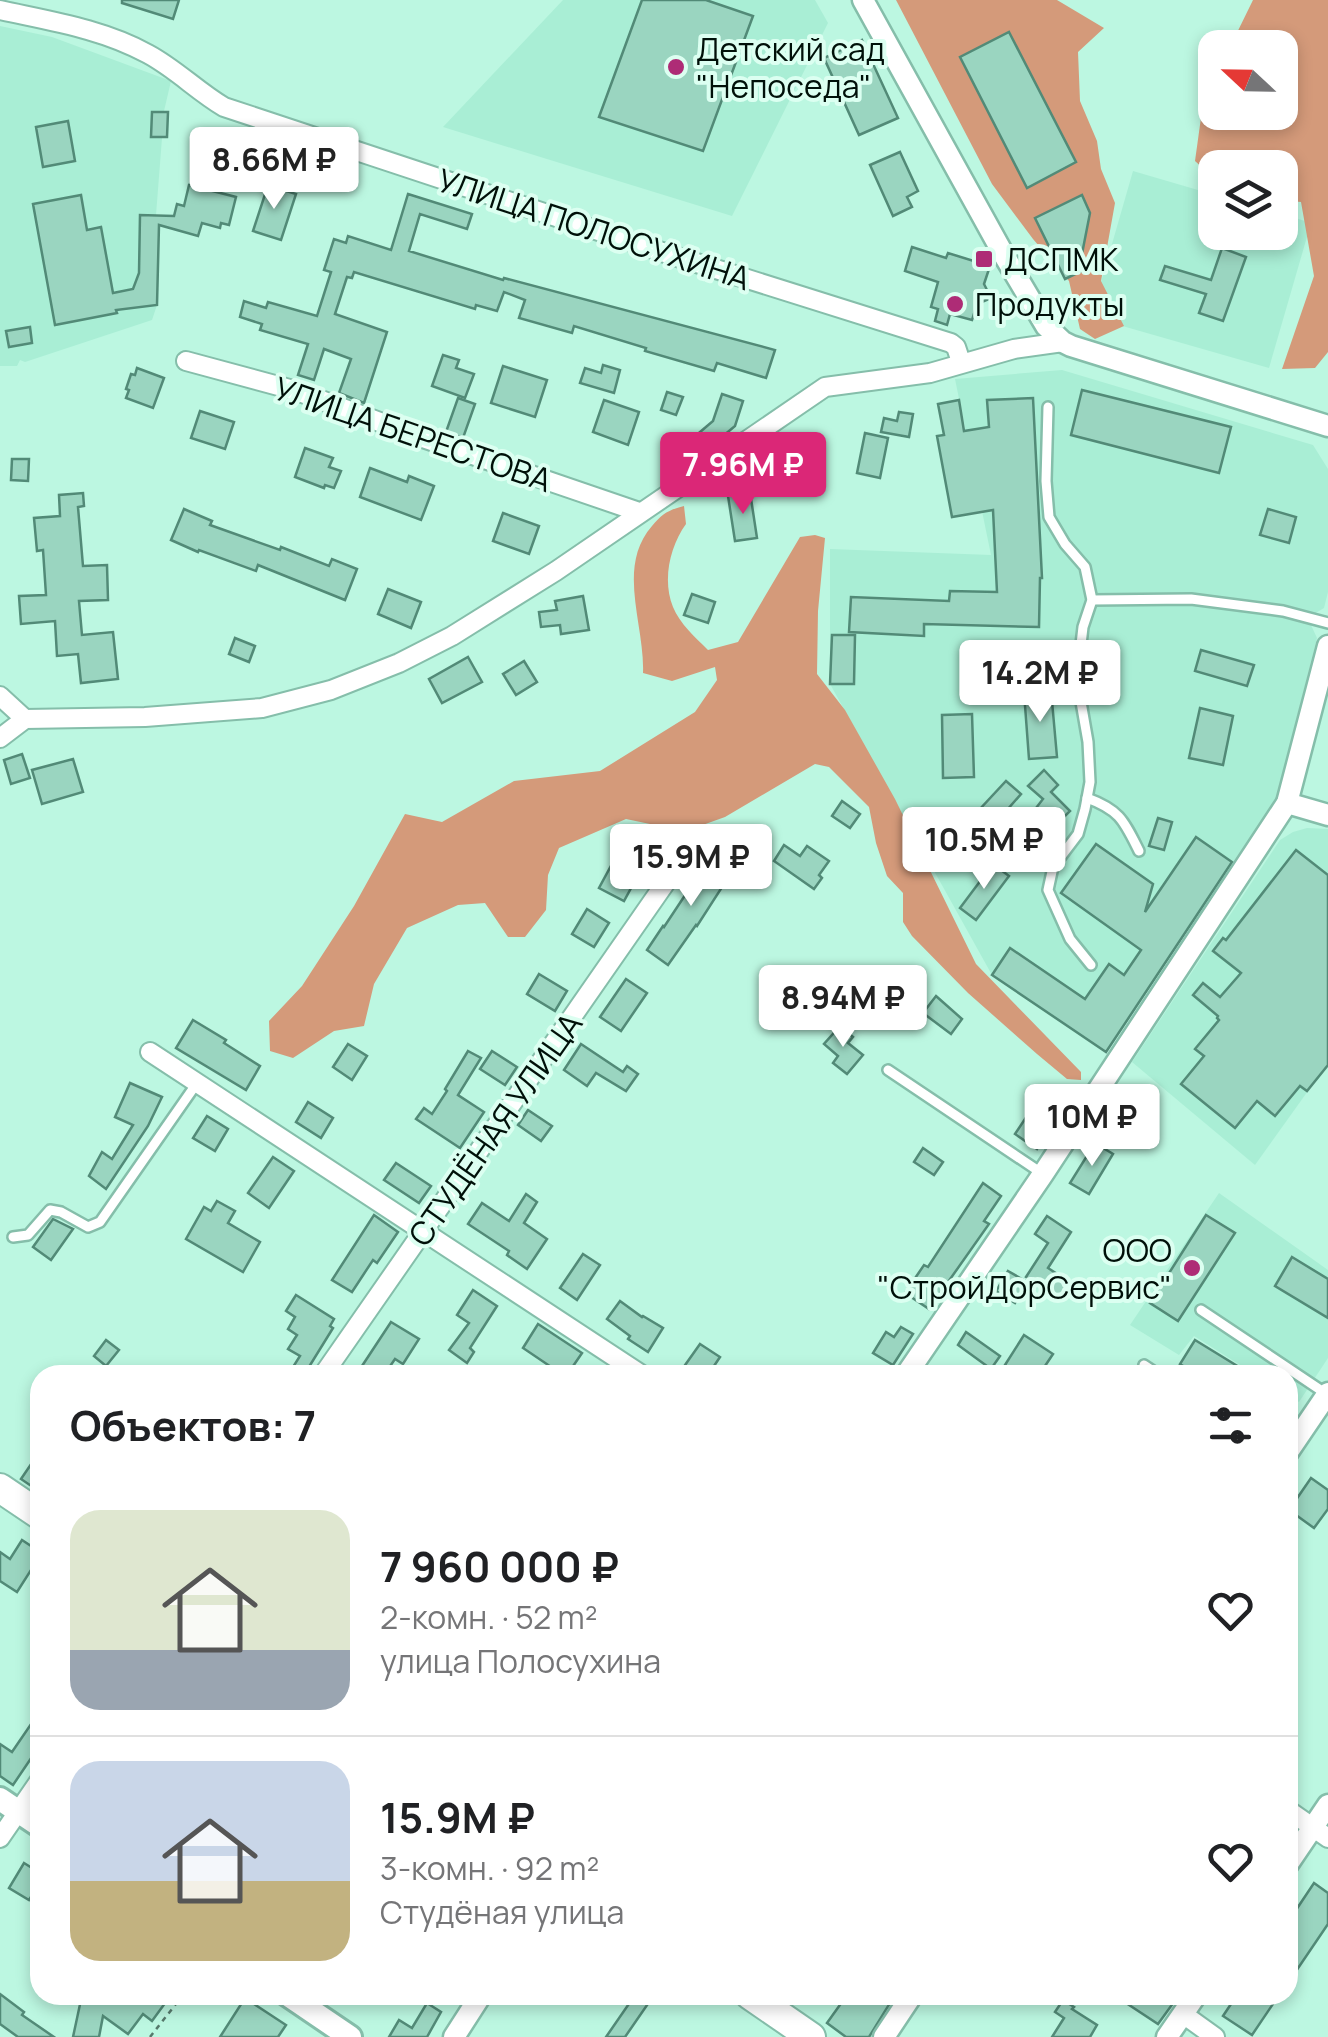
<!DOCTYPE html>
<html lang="ru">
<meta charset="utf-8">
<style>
:root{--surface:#fff;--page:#f6f6f6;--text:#202124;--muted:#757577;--line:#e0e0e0;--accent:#db2777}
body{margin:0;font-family:Manrope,sans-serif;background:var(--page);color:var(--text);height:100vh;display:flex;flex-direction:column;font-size:38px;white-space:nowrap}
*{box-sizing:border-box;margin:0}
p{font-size:32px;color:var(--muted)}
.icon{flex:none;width:55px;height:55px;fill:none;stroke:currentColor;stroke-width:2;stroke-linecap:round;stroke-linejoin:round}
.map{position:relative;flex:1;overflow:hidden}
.panel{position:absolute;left:30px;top:1365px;width:1268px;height:640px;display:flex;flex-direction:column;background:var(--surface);border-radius:30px;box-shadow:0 5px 15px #0003}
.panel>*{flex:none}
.needle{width:65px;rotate:292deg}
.controls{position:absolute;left:1198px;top:30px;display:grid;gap:20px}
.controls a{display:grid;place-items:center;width:100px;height:100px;border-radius:20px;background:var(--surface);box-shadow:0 5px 15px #0003;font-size:50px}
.price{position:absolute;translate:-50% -85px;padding:0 22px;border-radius:10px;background:#fff;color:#222;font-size:32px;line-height:65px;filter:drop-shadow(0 2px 5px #0008)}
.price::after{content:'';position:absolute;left:50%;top:60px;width:30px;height:22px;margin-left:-15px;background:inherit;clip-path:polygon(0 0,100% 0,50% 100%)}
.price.current{background:var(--accent);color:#fff}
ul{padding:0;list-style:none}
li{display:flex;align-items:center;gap:30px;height:250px;padding:0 40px}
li+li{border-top:2px solid var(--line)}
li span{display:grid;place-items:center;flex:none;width:280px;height:200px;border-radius:30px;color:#555}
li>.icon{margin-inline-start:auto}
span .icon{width:120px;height:120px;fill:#fffc;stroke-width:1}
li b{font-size:42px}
h2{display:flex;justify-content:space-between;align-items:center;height:120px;padding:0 40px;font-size:42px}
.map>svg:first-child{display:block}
.built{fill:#a9eed5}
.forest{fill:#d49a7a}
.building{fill:#9ad5c0;stroke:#528a77;stroke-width:2.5}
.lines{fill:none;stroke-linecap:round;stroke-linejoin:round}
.service-casing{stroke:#85beaa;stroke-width:14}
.minor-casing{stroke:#85beaa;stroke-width:22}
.tertiary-casing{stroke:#85beaa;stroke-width:25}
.secondary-casing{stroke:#85beaa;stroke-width:28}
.primary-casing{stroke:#85beaa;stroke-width:32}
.path{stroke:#55796b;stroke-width:2.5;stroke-dasharray:5 5;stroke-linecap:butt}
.service{stroke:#fff;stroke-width:9}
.minor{stroke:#fff;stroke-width:18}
.tertiary{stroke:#fff;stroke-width:20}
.secondary{stroke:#fff;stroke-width:22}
.primary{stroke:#fff;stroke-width:28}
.poi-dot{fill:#ae2c76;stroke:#dcfff1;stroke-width:4}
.labels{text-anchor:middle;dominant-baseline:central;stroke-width:8;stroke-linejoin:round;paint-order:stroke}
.poi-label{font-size:32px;fill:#001009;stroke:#dcfff1;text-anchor:start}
.street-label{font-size:32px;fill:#001009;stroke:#dcfff1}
</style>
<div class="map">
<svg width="1328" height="2037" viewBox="0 0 1328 2037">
<rect width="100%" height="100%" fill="#bcf7e1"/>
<g class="built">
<polygon points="563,0 815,0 828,23 732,216 443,127"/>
<polygon points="0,26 52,37 171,81 164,111 168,112 167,137 162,138 156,215 157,305 152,320 25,362 20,360 17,366 0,366"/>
<polygon points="1133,171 1215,195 1215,232 1280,232 1280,213 1311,223 1269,368 1091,317"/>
<polygon points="1062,370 1313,445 1328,469 1328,592 1324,608 1314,614 1311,625 1317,638 1276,800 1106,1052 992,975 830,684 830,549 991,555 955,379"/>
<polygon points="1307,828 1328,829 1328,1063 1255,1165 1132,1062 1280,840 1293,832"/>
<polygon points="1219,1193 1328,1270 1328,1358 1299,1402 1288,1395 1288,1375 1256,1375 1194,1336 1179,1355 1130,1325"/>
</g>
<g class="forest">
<polygon points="896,0 1057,0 1104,28 1078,52 1080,101 1097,141 1101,169 1115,203 1101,281 1124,326 1095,339 1080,329 1069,281 1033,239 992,184"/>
<polygon points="1253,0 1328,0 1328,352 1315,368 1282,369 1314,276 1301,202 1280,200 1280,168 1215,168 1215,179 1195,161 1204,96 1215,75 1215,112 1280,112 1280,48 1230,47"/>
<path d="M684,506L686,524C670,546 662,580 673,607C680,624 695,637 708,650L738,642L800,537L815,535L825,538L818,611L817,674L845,710L895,799L976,964L1081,1072V1080L1067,1079L1037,1054L968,993L912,936L903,922V893L887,876L876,843L869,807L829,767L815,764L725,817L697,827L674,829L626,819L559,848L548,875L546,910L525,937H508L485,903L458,905L407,928L374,984L364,1026L334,1031L293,1058L270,1051L269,1021L302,986L354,906L405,814L442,822L514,781L600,771L695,712L717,680L715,667L672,681L643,673C645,625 616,567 652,526C662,514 668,510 684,506Z"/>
</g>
<g class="building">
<polygon points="122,0 179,0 173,19 122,3"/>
<polygon points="642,0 706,0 753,16 703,151 599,117"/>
<polygon points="1009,32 1076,162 1027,188 960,57"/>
<polygon points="862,40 898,118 859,135 824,58"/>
<polygon points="152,112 168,112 167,137 151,137"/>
<polygon points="68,121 75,161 43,167 36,127"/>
<polygon points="900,152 918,191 907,197 912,207 893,216 870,165"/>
<polygon points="189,185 236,197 229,225 221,223 220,228 202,223 198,236 159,225 157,305 116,310 117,313 55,325 33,204 81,195 87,230 101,227 113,293 133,289 139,273 140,215 174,216 177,204 184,206"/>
<polygon points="268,185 296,194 281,240 253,231"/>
<polygon points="408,194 472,214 467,229 420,214 409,251 503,280 504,278 775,350 766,378 717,363 714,371 645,351 646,348 574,326 572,333 519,318 525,300 504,292 497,311 476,305 475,309 354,272 352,278 347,277 335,314 387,332 364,403 339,393 351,359 324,349 314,380 298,375 308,344 260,330 262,324 240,317 244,301 266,308 268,302 317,316 331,272 324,270 334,239 346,243 348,236 391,250"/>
<polygon points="1082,195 1090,213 1081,259 1086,269 1065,279 1035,218"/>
<polygon points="912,247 946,258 948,253 990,266 984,284 991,298 977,304 972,320 950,314 947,325 935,321 938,309 931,307 938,282 905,271"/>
<polygon points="1222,248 1246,257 1223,321 1199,313 1206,294 1160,280 1165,266 1211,280"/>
<polygon points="30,327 32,343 9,347 6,331"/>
<polygon points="443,355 459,360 456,368 474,374 465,398 432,386"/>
<polygon points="603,365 620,370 614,393 580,383 585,368 601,373"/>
<polygon points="503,366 547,380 535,417 491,403"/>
<polygon points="137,368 164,378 153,408 126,398 129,390 126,389 131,374 135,375"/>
<polygon points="1082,390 1231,427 1219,473 1071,435"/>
<polygon points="667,392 683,397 676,415 661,410"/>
<polygon points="722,394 743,401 735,426 704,452 693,438 713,421"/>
<polygon points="458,398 475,404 463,438 446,432"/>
<polygon points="1033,398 1042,578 1040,578 1039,627 924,624 924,636 849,632 851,597 949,601 950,591 997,592 993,510 952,517 937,436 944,435 938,404 959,400 964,431 989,427 987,400"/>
<polygon points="604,400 639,412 628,445 593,432"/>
<polygon points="200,411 234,422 225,449 191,438"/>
<polygon points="899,412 913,414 909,437 881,432 884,418 897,421"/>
<polygon points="865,433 888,438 880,478 857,473"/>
<polygon points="305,448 333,458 329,467 341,471 334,488 325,485 324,488 295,477"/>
<polygon points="12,459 29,459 28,481 11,480"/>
<polygon points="370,468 407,482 409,476 434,486 421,520 360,497"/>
<polygon points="750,492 757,538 735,541 728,496"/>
<polygon points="83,493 84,506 78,507 83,566 107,565 108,600 79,601 82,635 113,632 118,679 81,683 78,654 57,656 55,621 21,624 19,596 46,595 43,550 37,551 34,518 60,516 59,495"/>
<polygon points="184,509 212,521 210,525 280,550 281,547 329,566 332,559 357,569 345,600 258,565 256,571 199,550 198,552 171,540"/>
<polygon points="1268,509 1296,517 1289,543 1260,535"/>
<polygon points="503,513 539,526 529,554 493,541"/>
<polygon points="388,589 421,602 411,628 378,614"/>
<polygon points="692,594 715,602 708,623 684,615"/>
<polygon points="583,596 589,630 561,634 560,625 541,627 539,612 557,610 555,601"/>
<polygon points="832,635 855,635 854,684 830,684"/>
<polygon points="235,638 255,646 249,662 229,654"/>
<polygon points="1201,650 1254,665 1247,686 1195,671"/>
<polygon points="468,657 482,682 442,703 429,679"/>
<polygon points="524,661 537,682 516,695 503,674"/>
<polygon points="1051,690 1057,757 1029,759 1024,692"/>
<polygon points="1200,708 1233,716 1223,765 1189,758"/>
<polygon points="972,714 974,777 943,778 942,715"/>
<polygon points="22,754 30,778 11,784 4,760"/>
<polygon points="73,759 83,792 42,804 32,770"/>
<polygon points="1044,770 1058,785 1051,792 1070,811 1024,857 1009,843 1043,799 1028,786"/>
<polygon points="1006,781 1021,794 966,857 936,830 951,813 965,825"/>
<polygon points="842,801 860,814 850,828 832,816"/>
<polygon points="1158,818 1172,822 1164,850 1149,846"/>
<polygon points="1196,837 1232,862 1106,1052 992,975 1010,948 1085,999 1109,964 1124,975 1141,950 1061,893 1096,844 1153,884 1145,912"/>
<polygon points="784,845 800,856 807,846 829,861 819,875 822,878 814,889 774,861"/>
<polygon points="1296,850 1328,875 1328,1065 1307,1091 1300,1086 1275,1116 1257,1101 1235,1128 1181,1084 1204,1056 1195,1049 1219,1020 1217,1018 1218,1016 1193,995 1203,983 1220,997 1241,973 1213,951 1223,938 1226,940"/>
<polygon points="713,853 735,867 697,926 696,925 668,965 647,950 663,926 664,927"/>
<polygon points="612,864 637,877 624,901 599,888"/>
<polygon points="993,864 1009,876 976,920 960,908"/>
<polygon points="587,909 609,923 594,947 572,934"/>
<polygon points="539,974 567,991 555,1011 527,994"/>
<polygon points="626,979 647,993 621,1031 600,1017"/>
<polygon points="936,996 962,1019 951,1034 923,1013"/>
<polygon points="193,1020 226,1040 224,1043 260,1066 246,1090 176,1048"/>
<polygon points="840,1026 853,1037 848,1043 863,1055 847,1074 833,1063 838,1056 824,1044"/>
<polygon points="348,1044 367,1056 352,1080 333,1067"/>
<polygon points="581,1044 623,1072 627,1066 638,1074 626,1091 596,1073 587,1086 564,1070"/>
<polygon points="468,1051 481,1058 458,1095 484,1112 460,1148 416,1119 424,1108 432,1114 447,1091 445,1089"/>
<polygon points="492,1051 517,1067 505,1085 480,1069"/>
<polygon points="130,1083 162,1097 148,1126 106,1189 89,1176 102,1152 112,1159 133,1125 115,1117"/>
<polygon points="1047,1100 1059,1109 1048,1125 1051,1127 1037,1149 1015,1134 1029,1113 1036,1117"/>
<polygon points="308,1102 333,1118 321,1138 296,1122"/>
<polygon points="528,1110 552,1126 541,1141 518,1125"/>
<polygon points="207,1116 228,1129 215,1151 193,1138"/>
<polygon points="1095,1143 1113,1154 1089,1194 1070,1183"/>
<polygon points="923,1148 943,1162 934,1175 914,1162"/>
<polygon points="273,1157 294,1171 269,1208 248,1193"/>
<polygon points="396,1163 431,1186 419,1203 384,1180"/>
<polygon points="983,1183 1001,1196 984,1221 989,1224 929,1309 905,1293 924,1265 928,1267"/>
<polygon points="526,1194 537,1202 524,1223 547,1239 527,1269 507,1255 509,1251 468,1224 482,1203 509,1221"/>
<polygon points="217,1201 235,1211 228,1223 260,1242 243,1272 186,1239 204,1207 211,1211"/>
<polygon points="374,1215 398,1232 377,1263 373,1260 352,1292 332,1280"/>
<polygon points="1206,1215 1235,1233 1178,1321 1150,1303"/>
<polygon points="1047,1216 1071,1232 1048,1268 1071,1283 1060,1299 1026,1277 1048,1243 1035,1234"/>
<polygon points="53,1219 73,1229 51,1260 33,1247"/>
<polygon points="583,1254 600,1265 577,1300 560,1288"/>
<polygon points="1292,1257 1328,1279 1328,1318 1275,1286"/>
<polygon points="1008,1271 1027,1282 1015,1303 996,1291"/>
<polygon points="473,1290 497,1306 470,1348 474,1352 467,1363 449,1350 469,1323 457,1315"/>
<polygon points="296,1295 334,1319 330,1326 333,1328 304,1375 288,1375 300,1356 288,1349 297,1335 288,1329 295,1317 286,1311"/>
<polygon points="620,1301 642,1317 643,1316 663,1328 648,1352 628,1339 630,1336 607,1319"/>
<polygon points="391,1322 419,1339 403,1364 395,1359 384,1375 375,1375 362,1366"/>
<polygon points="538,1324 582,1353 567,1375 563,1375 523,1348"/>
<polygon points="901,1327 913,1334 893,1365 873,1353 886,1332 894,1337"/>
<polygon points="966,1332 1000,1356 991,1369 958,1345"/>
<polygon points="1024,1335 1053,1354 1039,1375 1019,1375 1005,1365"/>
<polygon points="106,1340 119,1350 106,1366 94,1356"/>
<polygon points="1195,1340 1252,1375 1197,1375 1180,1364"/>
<polygon points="700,1344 720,1357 708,1375 693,1375 683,1368"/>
<polygon points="40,1451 40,1492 21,1479"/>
<polygon points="1311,1478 1328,1490 1328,1509 1314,1528 1289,1510"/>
<polygon points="22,1540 40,1552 40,1556 17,1592 0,1581 0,1552 10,1559"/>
<polygon points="40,1711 40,1745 13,1785 0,1776 0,1744 12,1752"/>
<polygon points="24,1863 40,1873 40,1883 29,1900 9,1888"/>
<polygon points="1314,1883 1328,1893 1328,1924 1288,1983 1288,1922"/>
<polygon points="0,1994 24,2012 22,2015 54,2037 18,2037 0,2024"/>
<polygon points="82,1995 171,1995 152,2021 143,2014 128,2034 103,2016 99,2037 73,2037"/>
<polygon points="635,1995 654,1995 625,2037 606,2037"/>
<polygon points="847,1995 895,1995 869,2037 846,2037 827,2023"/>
<polygon points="1114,1995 1179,1995 1158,2024"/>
<polygon points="1237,1995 1279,1995 1252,2035 1223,2016"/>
<polygon points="245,1998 286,2025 278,2037 220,2037"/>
<polygon points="1063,2000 1074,2007 1072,2009 1097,2025 1090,2037 1052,2037 1064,2018 1055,2012"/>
<polygon points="427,2003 441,2012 427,2037 389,2037 399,2020 412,2028"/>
</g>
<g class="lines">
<g class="service-casing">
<g id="service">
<polyline points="1048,407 1046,481 1049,517 1065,544 1085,567 1092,600 1083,627 1077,679 1088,742 1090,782 1085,809 1078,834 1053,867 1048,890 1070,939 1091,965"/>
<polyline points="1092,600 1191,599 1283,611 1328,623"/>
<path d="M1087,798C1120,810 1124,821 1139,851"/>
<polyline points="888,1070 1043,1174"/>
<polyline points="13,1237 28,1235 50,1210 61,1212 88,1227 100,1222 197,1083"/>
<polyline points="1201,1310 1325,1393"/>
<polyline points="1144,1365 1159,1375"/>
</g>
</g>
<g class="minor-casing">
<g id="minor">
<path d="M0,10C50,21 103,29 148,54C176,69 197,91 224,107L668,254L951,343L956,347L961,362"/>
<polyline points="186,361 297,391 417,436 639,512"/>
<polyline points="0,696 25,719"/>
<polyline points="0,738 25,719 145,717 262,708 331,690 399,663 452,636 556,571 825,387 930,373 1014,349 1063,342"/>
<polyline points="150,1052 642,1375"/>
<polyline points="323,1375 666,882"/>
<polyline points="1288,1810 1328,1838"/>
<polyline points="0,1838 40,1780"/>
<polyline points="1183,2014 1215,2037"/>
</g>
</g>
<g class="tertiary-casing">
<g id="tertiary">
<polyline points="863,0 1005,257 1046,326 1063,342 1071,346 1328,426"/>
<polyline points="1287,803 1328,815"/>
<polyline points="906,1375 1043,1174 1287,803 1328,646"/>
<polyline points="1288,1452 1328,1393"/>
<polyline points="1288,1864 1328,1805"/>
<polyline points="454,2037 481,1995"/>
<polyline points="884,2037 912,1995"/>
<polyline points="1167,2037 1196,1995"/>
</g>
</g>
<g class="secondary-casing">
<g id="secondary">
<polyline points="0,1799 40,1826"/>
<polyline points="288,1995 350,2037"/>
</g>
</g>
<g class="primary-casing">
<g id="primary">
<polyline points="0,1488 40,1515"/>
<polyline points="750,1995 811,2037"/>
</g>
</g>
<polyline class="path" points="150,2037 183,1995"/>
<use href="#service" class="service"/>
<use href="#minor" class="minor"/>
<use href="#tertiary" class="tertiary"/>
<use href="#secondary" class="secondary"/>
<use href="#primary" class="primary"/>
</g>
<g class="poi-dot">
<circle cx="676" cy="67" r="10"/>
<rect x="974" y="249" width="20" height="20" rx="5"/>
<circle cx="955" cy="304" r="10"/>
<circle cx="1192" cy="1268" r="10"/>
</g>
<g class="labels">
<g class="poi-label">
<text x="696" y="49">Детский сад<tspan x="696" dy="37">"Непоседа"</tspan></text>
<text x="1004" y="259">ДСПМК</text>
<text x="975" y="304">Продукты</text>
<text x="1172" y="1250" text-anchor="end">ООО<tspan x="1172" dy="37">"СтройДорСервис"</tspan></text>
</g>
<g class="street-label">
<text transform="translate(594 229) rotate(18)">УЛИЦА ПОЛОСУХИНА</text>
<text transform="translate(413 434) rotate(19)">УЛИЦА БЕРЕСТОВА</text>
<text transform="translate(495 1129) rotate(-55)">СТУДЁНАЯ УЛИЦА</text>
</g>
</g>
</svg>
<div class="controls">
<a><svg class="needle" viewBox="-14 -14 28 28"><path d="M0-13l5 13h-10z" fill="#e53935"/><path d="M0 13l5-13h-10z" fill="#757577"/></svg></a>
<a><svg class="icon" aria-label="layers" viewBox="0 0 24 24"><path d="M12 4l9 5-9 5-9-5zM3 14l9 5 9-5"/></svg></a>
</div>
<b class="price" style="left:274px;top:212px">8.66M ₽</b>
<b class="price current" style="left:743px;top:517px">7.96M ₽</b>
<b class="price" style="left:1040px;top:725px">14.2M ₽</b>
<b class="price" style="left:984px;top:892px">10.5M ₽</b>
<b class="price" style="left:691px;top:909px">15.9M ₽</b>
<b class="price" style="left:843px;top:1050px">8.94M ₽</b>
<b class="price" style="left:1092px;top:1169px">10M ₽</b>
<section class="panel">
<h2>Объектов: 7<svg class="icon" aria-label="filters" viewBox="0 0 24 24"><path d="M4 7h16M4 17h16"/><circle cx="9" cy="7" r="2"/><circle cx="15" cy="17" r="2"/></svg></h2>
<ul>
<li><span style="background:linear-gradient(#dfe7d0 70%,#9aa5b1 0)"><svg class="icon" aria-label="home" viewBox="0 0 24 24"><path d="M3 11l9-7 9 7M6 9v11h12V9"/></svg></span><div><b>7 960 000 ₽</b><p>2-комн. · 52 m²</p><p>улица Полосухина</p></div><svg class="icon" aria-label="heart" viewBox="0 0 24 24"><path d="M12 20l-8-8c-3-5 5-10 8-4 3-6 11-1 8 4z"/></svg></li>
<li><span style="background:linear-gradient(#c9d6e8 60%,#c2b280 0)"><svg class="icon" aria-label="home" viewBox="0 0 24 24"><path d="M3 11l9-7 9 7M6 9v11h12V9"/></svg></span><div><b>15.9M ₽</b><p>3-комн. · 92 m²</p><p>Студёная улица</p></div><svg class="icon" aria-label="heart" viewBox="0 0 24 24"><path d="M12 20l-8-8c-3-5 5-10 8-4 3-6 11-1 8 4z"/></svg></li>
</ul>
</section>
</div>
